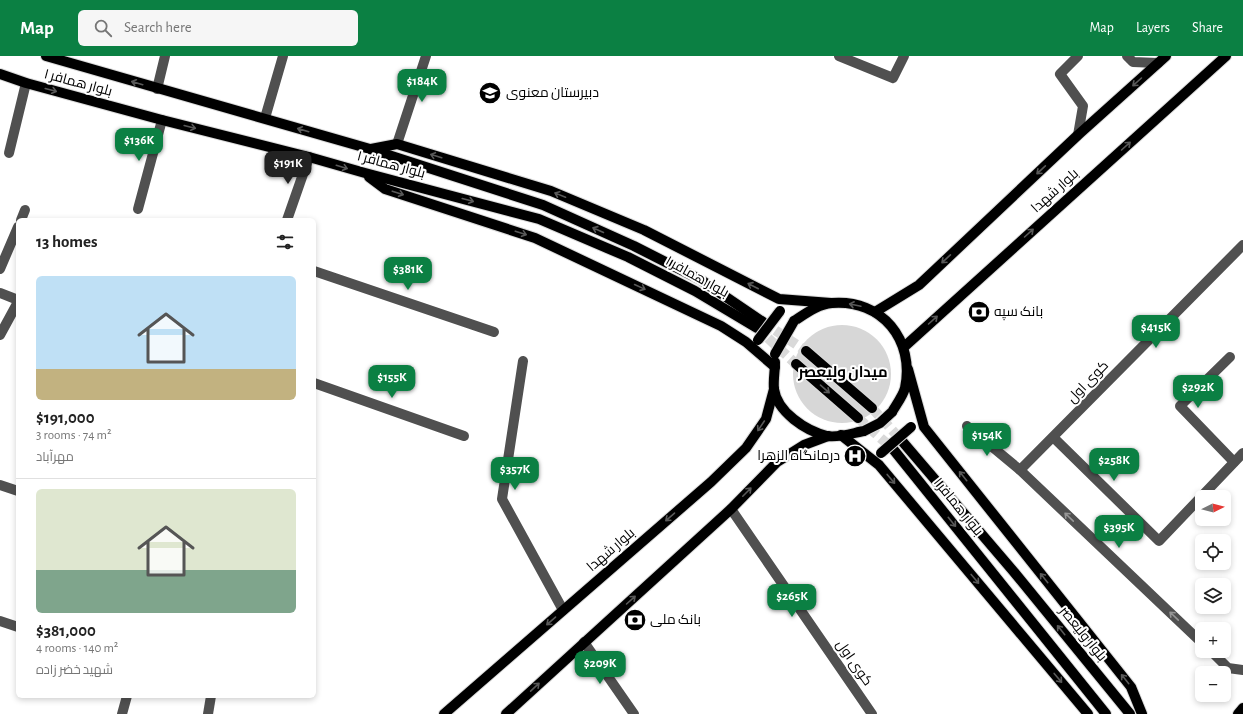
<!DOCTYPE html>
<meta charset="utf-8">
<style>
:root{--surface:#fff;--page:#f6f6f6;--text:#222;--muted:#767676;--line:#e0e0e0;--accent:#0b8043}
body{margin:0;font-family:"Alegreya Sans",Cairo,sans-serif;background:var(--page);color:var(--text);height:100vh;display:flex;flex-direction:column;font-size:15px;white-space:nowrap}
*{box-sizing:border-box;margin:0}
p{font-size:13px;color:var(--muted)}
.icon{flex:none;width:22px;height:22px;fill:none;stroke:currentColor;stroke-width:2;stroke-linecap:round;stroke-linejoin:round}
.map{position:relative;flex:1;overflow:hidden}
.panel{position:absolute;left:16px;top:162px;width:300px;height:480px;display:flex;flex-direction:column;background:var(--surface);border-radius:6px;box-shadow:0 2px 6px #0003}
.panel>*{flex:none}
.needle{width:26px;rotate:84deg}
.controls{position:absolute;left:1195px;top:434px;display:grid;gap:8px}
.controls a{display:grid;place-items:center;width:36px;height:36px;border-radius:6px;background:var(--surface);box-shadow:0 2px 6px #0003;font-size:20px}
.price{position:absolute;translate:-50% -34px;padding:0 9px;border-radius:8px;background:var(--accent);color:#fff;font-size:13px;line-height:26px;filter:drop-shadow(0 1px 2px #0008)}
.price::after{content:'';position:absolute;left:50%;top:24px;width:12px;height:9px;margin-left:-6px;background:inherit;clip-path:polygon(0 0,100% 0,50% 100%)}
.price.on{background:#222;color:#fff}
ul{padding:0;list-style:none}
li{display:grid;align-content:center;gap:8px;height:212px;padding:0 20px}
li+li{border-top:1px solid var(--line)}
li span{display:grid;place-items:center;height:124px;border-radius:6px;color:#555}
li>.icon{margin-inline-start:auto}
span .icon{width:72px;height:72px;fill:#fffc;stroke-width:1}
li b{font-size:17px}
h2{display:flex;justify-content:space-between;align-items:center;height:48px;padding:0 20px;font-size:17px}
header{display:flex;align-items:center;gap:24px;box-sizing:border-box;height:56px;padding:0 20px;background:var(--accent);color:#fff}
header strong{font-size:19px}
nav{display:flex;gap:22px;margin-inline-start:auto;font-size:14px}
.search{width:280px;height:36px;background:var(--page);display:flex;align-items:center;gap:10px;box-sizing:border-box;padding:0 14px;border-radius:6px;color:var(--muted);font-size:15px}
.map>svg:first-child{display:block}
.green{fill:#d7d7d7}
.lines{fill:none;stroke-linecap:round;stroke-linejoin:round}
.major-tunnel{stroke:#d9d9d9;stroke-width:10;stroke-dasharray:10 5;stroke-linecap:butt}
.major-casing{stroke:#dbdbdb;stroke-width:12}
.minor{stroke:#505050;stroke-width:10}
.major{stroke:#000;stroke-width:10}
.major-bridge-casing{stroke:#dbdbdb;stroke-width:12;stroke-linecap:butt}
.major-bridge{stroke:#000;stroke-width:10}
.oneway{stroke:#595959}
.oneway2{stroke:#969696}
.labels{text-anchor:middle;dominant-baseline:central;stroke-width:4;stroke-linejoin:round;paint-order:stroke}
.street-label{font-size:14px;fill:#000;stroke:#fff}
.poi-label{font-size:14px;fill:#000;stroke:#fff;text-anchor:start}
.neighbourhood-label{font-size:15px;font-weight:bold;fill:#000;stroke:#fff}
</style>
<header>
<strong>Map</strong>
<div class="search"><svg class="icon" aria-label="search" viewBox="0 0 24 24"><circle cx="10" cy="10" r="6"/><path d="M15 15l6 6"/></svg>Search here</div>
<nav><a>Map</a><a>Layers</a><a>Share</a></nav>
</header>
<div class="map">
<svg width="1243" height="658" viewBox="0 0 1243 658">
<rect width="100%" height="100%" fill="#fff"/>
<circle class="green" cx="842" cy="318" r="49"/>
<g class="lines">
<g class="major-tunnel">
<polyline points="763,266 806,295"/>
<polyline points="757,272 796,308"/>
<polyline points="872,352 902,385"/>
<polyline points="858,362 893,393"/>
</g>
<g class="major-casing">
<g id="major">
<polyline points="46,0 370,93 543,149 634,190 701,224 763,266"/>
<polyline points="0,18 26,27 162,64 309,101 365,117 539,163 628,201 695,235 757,272"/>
<polyline points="371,93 397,88 551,135 644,174 779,243 831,247"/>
<polyline points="369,121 385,133 535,182 721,270 746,286 775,311"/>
<polyline points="875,256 919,229 1078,79 1166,0"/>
<path d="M794,265C805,258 818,248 832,247C882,243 915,284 905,332C903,340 896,349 892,356"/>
<polyline points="904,291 1226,0"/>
<polyline points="806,295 872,352"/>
<path d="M775,306C775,315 773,325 774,333C777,356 806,375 827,380C839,382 853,377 864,375"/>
<polyline points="796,308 858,362"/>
<polyline points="908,313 924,371 1131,631 1142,658"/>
<polyline points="841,379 879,409 1088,658"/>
<polyline points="902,385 1014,516 1130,658"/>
<polyline points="893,393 1106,658"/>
<polyline points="444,658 711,426 746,392 766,363 774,333"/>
<polyline points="506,658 731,453 777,406 804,389 828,380"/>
<polyline points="1238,658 1243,652"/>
</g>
</g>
<g class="minor">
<polyline points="839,0 893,22 904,0"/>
<polyline points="1127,0 1133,6 1158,7"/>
<polyline points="157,33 165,0"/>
<polyline points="265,62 283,0"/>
<polyline points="1078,79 1083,50 1060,18 1078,0"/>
<polyline points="397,88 426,0"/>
<polyline points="9,97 26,27"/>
<polyline points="138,153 162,64"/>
<polyline points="21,164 25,154"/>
<polyline points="287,164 309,101"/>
<polyline points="0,213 18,171"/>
<polyline points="314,215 494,276"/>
<polyline points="0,237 18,244"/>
<polyline points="0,279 18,246"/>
<polyline points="1230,301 1180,350 1234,406"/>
<polyline points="523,305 502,443 563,554"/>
<polyline points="314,327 464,380"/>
<polyline points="967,370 1020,414 1202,587"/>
<polyline points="1054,382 1159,485 1243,397"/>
<polyline points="1020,414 1243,189"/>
<polyline points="0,429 18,435"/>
<polyline points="731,453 872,658"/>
<polyline points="0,565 18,571"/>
<polyline points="584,586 634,658"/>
<polyline points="1211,595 1228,612 1243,614"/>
<polyline points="122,658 127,640"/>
<polyline points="208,658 211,640"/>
</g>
<use href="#major" class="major"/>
<g class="major-bridge-casing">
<g id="major-bridge">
<polyline points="758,284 780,255"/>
<polyline points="775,298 794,265"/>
<polyline points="864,375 880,367 892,356"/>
<polyline points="881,397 911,371"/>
</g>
</g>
<use href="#major-bridge" class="major-bridge"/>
</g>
<defs><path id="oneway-shaft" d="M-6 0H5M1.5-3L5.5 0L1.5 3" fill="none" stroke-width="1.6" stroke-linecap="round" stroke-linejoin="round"/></defs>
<g class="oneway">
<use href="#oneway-shaft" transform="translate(1137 26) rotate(138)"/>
<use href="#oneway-shaft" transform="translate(137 27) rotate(-164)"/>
<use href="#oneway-shaft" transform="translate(51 34) rotate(15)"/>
<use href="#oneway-shaft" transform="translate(190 71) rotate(14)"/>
<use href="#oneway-shaft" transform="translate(303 74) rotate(-164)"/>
<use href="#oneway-shaft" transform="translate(1126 90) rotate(-42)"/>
<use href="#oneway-shaft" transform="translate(436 100) rotate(-163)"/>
<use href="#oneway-shaft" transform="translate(342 111) rotate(17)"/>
<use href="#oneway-shaft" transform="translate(1041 114) rotate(137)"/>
<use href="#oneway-shaft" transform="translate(398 137) rotate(18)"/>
<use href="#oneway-shaft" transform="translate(560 139) rotate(-158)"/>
<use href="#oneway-shaft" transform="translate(468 144) rotate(15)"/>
<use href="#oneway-shaft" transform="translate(598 174) rotate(-156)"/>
<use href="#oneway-shaft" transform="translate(521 177) rotate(18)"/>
<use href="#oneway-shaft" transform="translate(1029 177) rotate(-42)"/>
<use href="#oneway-shaft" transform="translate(946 203) rotate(137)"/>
<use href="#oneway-shaft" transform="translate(753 230) rotate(-153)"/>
<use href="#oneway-shaft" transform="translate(640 231) rotate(25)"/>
<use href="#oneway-shaft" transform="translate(855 249) rotate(-168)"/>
<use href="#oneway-shaft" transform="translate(933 264) rotate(-42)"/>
<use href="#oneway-shaft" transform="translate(825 333) rotate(41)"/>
<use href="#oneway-shaft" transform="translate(761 370) rotate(124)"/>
<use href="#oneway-shaft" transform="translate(963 420) rotate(-129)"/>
<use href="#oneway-shaft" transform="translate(891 423) rotate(50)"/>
<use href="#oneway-shaft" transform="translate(747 436) rotate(-45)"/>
<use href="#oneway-shaft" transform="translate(670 461) rotate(139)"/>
<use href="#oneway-shaft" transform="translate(952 466) rotate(51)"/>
<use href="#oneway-shaft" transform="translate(1044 522) rotate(-129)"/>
<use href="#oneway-shaft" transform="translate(975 523) rotate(50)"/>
<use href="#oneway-shaft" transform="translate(631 544) rotate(-42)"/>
<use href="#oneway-shaft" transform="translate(551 565) rotate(139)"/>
<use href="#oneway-shaft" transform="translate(1061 574) rotate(-129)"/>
<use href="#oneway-shaft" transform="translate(1058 622) rotate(50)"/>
<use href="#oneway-shaft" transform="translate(1125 623) rotate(-129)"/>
<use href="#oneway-shaft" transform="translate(535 631) rotate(-43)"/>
</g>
<g class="oneway2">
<use href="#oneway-shaft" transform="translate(1069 461) rotate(-136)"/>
<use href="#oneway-shaft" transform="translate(1174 560) rotate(-136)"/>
</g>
<defs>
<g id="school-disc" transform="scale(1.15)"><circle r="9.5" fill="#000" stroke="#fff"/><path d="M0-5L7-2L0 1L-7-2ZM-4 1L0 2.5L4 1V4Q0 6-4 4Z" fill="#fff"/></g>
<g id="bank-disc" transform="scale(1.15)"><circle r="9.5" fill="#000" stroke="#fff"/><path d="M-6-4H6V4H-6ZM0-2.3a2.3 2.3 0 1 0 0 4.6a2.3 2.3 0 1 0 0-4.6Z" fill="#fff"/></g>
<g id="hospital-disc" transform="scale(1.15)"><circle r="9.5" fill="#000" stroke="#fff"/><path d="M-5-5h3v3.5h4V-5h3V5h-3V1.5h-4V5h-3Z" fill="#fff"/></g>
</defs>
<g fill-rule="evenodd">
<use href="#school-disc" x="490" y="37"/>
<use href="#bank-disc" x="979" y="256"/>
<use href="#hospital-disc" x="855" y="400"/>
<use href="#bank-disc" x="635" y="564"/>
</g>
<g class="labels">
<g class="street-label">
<text transform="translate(78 27) rotate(15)">بلوار همافر ۱</text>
<text transform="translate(391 109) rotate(15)">بلوار همافر ۱</text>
<text transform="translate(1055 135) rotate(-42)">بلوار شهدا</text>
<text transform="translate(697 221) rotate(29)">بلوار همافر ۱</text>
<text transform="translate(1088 326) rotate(-46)">کوی اول</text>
<text transform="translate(958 451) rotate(51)">بلوار همافر ۱</text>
<text transform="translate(611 494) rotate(-41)">بلوار شهدا</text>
<text transform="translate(1083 578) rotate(51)">بلوار ولیعصر</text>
<text transform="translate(854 607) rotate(55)">کوی اول</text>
</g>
<g class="poi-label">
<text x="506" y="37">دبیرستان معنوی</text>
<text x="994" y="256">بانک سپه</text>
<text x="840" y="400" text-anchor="end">درمانگاه الزهرا</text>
<text x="650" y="564">بانک ملی</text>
</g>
<g class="neighbourhood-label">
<text x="843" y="316">میدان ولیعصر</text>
</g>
</g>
</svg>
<div class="controls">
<a><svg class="needle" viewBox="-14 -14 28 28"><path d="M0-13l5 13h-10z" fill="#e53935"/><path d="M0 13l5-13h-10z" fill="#767676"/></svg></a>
<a><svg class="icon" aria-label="locate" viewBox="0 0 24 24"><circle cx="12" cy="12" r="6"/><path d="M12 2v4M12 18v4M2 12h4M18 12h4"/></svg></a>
<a><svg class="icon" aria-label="layers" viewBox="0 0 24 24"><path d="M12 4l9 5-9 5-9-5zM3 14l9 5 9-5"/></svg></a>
<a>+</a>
<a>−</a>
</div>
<b class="price" style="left:422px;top:47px">$184K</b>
<b class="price" style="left:139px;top:106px">$136K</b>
<b class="price on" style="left:288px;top:129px">$191K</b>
<b class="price" style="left:408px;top:235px">$381K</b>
<b class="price" style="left:1156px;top:293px">$415K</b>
<b class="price" style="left:392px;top:343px">$155K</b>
<b class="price" style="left:1198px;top:353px">$292K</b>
<b class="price" style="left:987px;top:401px">$154K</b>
<b class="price" style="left:1114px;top:426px">$258K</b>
<b class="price" style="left:515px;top:435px">$357K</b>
<b class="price" style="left:1119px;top:493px">$395K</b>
<b class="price" style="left:792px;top:562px">$265K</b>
<b class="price" style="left:600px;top:629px">$209K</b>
<section class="panel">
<h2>13 homes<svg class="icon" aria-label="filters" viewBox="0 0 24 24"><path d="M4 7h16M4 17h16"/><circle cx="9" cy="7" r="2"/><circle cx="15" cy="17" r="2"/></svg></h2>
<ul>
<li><span style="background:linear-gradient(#bfe0f5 75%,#c2b280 0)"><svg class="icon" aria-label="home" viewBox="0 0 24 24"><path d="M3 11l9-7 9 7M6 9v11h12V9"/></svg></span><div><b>$191,000</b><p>3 rooms · 74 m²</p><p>مهرآباد</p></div></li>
<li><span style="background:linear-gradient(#dfe7d0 65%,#7fa58c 0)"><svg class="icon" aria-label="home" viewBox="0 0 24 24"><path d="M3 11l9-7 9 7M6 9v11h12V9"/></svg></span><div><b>$381,000</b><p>4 rooms · 140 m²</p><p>شهید خضر زاده</p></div></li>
</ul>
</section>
</div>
